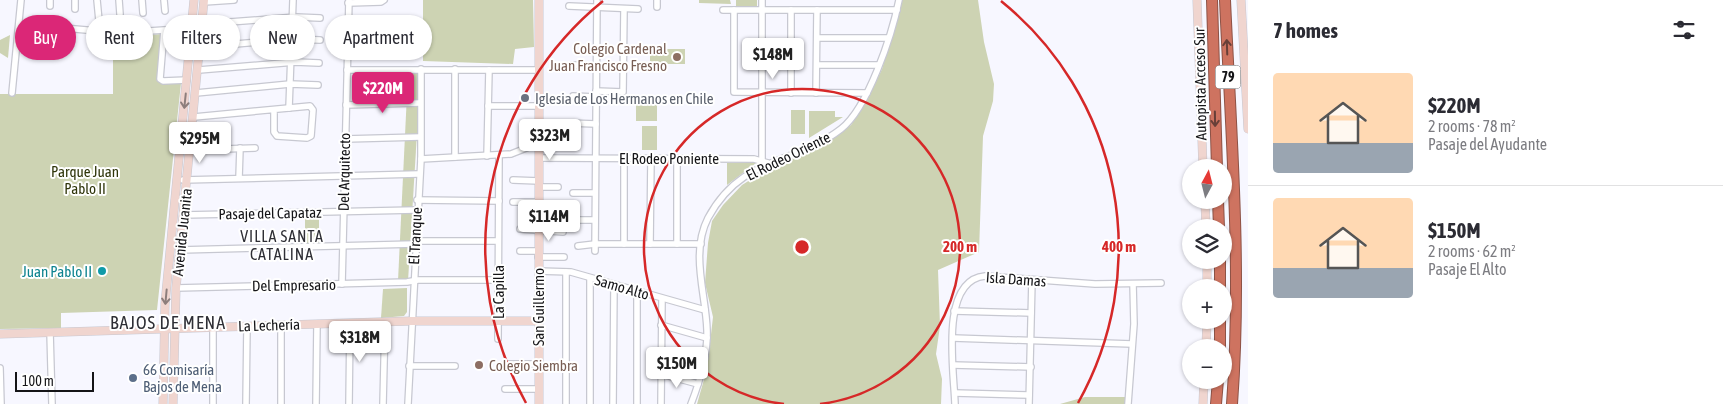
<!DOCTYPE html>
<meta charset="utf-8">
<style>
:root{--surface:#fff;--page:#f2f2f3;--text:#2b2b33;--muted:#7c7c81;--line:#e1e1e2;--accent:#db2777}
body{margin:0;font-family:"Asap Condensed",sans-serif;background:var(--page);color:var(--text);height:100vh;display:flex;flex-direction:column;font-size:19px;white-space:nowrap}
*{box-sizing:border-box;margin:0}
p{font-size:16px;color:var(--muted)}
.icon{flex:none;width:28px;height:28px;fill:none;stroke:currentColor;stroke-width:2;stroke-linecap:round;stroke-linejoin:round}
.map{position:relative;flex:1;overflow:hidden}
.drawer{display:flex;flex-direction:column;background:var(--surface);width:475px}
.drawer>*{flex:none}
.banner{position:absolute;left:15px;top:15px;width:475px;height:45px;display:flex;gap:10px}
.needle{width:32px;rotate:7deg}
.fabs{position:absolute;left:1182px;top:159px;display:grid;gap:10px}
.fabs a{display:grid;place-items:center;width:50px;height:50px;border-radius:50%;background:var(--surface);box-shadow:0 1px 4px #0004;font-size:25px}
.scale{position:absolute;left:15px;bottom:12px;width:79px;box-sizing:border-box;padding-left:5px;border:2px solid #141417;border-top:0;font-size:14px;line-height:18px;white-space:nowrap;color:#141417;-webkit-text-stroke:4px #fff;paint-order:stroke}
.price{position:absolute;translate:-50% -42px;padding:0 11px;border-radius:5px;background:#fff;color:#222;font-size:16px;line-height:32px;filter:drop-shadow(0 1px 2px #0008)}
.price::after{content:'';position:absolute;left:50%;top:30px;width:15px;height:11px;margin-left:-8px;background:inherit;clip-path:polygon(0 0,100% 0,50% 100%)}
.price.active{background:var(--accent);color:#fff}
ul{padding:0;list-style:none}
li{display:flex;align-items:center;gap:15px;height:125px;padding:0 25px}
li+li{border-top:1px solid var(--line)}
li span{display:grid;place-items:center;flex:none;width:140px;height:100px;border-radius:5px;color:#555}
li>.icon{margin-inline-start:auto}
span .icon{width:60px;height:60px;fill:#fffc;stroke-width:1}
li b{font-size:21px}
h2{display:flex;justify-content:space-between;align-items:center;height:60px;padding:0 25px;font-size:21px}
.pill{padding:0 18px;border-radius:22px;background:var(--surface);box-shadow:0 1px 4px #0004;font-size:18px;line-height:45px}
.pill.active{background:var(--accent);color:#fff}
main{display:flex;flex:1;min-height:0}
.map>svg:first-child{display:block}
.green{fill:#cdd3b3}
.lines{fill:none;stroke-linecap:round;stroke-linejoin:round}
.street-casing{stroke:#c7c8d1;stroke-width:8}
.secondary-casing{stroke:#c7c8d1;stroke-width:9}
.highway-casing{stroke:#8d5246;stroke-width:12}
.street{stroke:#fff;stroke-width:5.5}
.secondary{stroke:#f0d5cf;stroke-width:8}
.highway{stroke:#ce7360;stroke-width:10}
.oneway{stroke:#683f38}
.oneway2{stroke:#8d7e7c}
.ring{fill:none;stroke:#d62828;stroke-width:2.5}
.education-dot{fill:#8d6e63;stroke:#fff;stroke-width:2}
.worship-dot{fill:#6b7280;stroke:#fff;stroke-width:2}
.culture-dot{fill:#0f9aa8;stroke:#fff;stroke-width:2}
.service-dot{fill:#5c6f8a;stroke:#fff;stroke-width:2}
.labels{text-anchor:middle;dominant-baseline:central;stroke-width:4;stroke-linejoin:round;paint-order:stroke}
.shield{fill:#fff;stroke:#5a5a5d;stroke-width:1}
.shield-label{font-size:14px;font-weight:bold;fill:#141417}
.education-label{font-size:15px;fill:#785e54;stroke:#fff;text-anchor:end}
.street-label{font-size:15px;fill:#141417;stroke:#fff}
.worship-label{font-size:15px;fill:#5b616d;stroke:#fff;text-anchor:start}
.park-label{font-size:15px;fill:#2f350a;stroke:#fff}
.culture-label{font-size:15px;fill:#0d838f;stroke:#fff;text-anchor:end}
.service-label{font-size:15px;fill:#4e5e75;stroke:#fff;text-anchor:start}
.neighbourhood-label{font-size:16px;letter-spacing:1px;fill:#2e2e35;stroke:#fff}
.quarter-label{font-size:18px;letter-spacing:1px;fill:#2e2e35;stroke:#fff}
.centre{fill:#d62828;stroke:#fff;stroke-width:2.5}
.ring-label{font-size:15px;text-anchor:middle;font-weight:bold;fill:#d62828;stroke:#fff;stroke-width:4;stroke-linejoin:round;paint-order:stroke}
</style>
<main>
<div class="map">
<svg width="1248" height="404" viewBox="0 0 1248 404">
<rect width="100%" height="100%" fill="#f7f7ff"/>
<g class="green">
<polygon points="423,0 533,0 534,47 515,49 513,64 423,61"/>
<polygon points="699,0 730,0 731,4 699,3"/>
<polygon points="736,0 757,0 757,7 736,6"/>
<polygon points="902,0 978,0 984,42 994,84 993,101 983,136 979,252 938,270 940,326 936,354 942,379 941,404 697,404 707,369 713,317 705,283 708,243 712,221 723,205 742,185 769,168 813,150 851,125 867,101 882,69"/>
<polygon points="161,34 157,81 181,83 157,310 61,313 61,328 0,329 0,94 113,94 113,38"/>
<polygon points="10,35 8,58 0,53 0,40"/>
<rect x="650" y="49" width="35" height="15"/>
<polygon points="408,73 418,73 417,133 408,281 398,281"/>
<polygon points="636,101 657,102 657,121 636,121"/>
<rect x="791" y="110" width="14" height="24"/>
<polygon points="809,111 835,111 835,117 843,117 809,138"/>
<rect x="642" y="126" width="15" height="24"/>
<polygon points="727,163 756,163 727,185"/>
<rect x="305" y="217" width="14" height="26"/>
<polygon points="407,288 407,312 404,316 381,318 383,289"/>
<polygon points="1085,397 1125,397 1125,404 1060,404"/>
</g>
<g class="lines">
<g class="street-casing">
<g id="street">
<polyline points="50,0 50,6"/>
<polyline points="75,0 75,9"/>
<polyline points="97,0 100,31"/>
<polyline points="119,0 120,14"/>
<polyline points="142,0 143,13"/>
<polyline points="164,0 165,11"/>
<polyline points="762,0 762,160"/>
<polyline points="204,2 234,0"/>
<polyline points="348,3 381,2 384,0"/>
<polyline points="569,6 638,9"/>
<polyline points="657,7 657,0"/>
<polyline points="723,10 897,10"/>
<polyline points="734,10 734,92 867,93"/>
<polyline points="19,24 120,33 193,28"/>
<polyline points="203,24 296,17 320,18"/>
<polyline points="164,31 160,79 163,81 187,80"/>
<polyline points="348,36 381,36"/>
<polyline points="817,38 888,38"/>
<polyline points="201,47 295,39 320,40"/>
<polyline points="572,65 596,66"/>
<polyline points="817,65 878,65"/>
<polyline points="199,70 295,62 319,63"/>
<polyline points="347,70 539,70"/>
<polyline points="596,91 623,92 624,9"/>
<polyline points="12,93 21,0"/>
<polyline points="196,93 290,84 318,85"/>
<polyline points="791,93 791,10"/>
<polyline points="816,93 817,10"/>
<polyline points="573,96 596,97"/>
<polyline points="346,105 420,103"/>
<polyline points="488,106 539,106"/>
<polyline points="289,108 293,0"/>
<polyline points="194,117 310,106 313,110 311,136 307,138 277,136 274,132 274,110"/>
<polyline points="569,123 596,124"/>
<polyline points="345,139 420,137"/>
<polyline points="224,149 255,148"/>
<polyline points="487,156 489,70"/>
<polyline points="455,157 455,69"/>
<polyline points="539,158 754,159 768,163"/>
<polyline points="421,159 511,154 539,143"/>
<polyline points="239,178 240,148"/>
<polyline points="183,180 418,174"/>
<polyline points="513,180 539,181"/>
<polyline points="539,187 558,187"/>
<polyline points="573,193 595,193"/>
<polyline points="417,200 499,201"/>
<polyline points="513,202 539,202"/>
<polyline points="539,207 559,207"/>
<polyline points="183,215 416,210"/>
<polyline points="574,220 595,220"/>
<polyline points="520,229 563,232"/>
<polyline points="415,241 498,241"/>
<polyline points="624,244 624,158"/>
<polyline points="650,244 651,158"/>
<polyline points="677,244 677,158"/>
<polyline points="578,246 595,244 701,244"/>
<polyline points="180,250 415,244"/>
<polyline points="520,251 538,251"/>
<polyline points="595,251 597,0"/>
<polyline points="538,257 564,257"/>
<polyline points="538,271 571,272 705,310"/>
<polyline points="342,284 349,0"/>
<polyline points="176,288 407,282 418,280 498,280"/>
<polyline points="954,311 1031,313"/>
<polyline points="661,325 707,338"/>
<polyline points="50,332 52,404"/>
<polyline points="953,338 1132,344"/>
<polyline points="498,339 499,156"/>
<polyline points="661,350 704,362"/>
<polyline points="505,364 539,364"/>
<polyline points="953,365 1031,367"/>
<polyline points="409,366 455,366"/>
<polyline points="0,368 1,404"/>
<polyline points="661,374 698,384"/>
<polyline points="505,389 539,389"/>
<polyline points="955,393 1029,395"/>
<polyline points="213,404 213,327"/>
<polyline points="246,404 247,326"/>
<polyline points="281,404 281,325"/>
<polyline points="316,404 317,324"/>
<polyline points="349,404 350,323"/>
<polyline points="383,404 385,322"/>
<polyline points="408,404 421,159 421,69"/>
<polyline points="566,404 566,272"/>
<polyline points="590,404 590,278"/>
<polyline points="613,404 614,285"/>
<polyline points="637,404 637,292"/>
<polyline points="661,404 662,299"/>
<path d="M691,404C700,381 708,356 707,330C706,294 690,253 708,218C742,155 793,166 841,129C868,108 892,35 899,0"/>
<path d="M955,404C954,371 939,280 985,276L1095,284L1161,283"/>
<polyline points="1029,404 1032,280"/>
<polyline points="1128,404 1134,324 1133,284"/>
</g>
</g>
<g class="secondary-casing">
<g id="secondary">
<polyline points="1197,0 1203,168"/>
<polyline points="1241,0 1248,129"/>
<polyline points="1205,200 1206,228"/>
<polyline points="1207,260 1207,288"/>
<polyline points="0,334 411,321 538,321"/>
<polyline points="1206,348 1207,320"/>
<polyline points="163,404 165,304 194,0"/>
<polyline points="173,404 176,288 204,0"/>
<polyline points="539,404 539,0"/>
<polyline points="1203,404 1204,380"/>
</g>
</g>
<g class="highway-casing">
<g id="highway">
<polyline points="1212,0 1217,168"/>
<path d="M1225,0C1231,134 1242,270 1232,404"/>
<polyline points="1218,200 1219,228"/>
<polyline points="1220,260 1220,288"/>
<polyline points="1220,348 1220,320"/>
<polyline points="1216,404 1218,380"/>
</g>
</g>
<use href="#street" class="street"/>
<use href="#secondary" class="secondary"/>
<use href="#highway" class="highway"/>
</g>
<defs><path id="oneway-shaft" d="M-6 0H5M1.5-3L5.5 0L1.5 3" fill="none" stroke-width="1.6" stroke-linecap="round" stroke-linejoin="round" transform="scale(1.25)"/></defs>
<g class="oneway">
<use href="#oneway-shaft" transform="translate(1227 47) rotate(-92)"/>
<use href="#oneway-shaft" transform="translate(1215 119) rotate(89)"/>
</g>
<g class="oneway2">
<use href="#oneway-shaft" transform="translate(185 101) rotate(96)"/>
<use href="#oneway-shaft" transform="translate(166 297) rotate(95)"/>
</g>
<g class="ring">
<path d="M784 404A158 158 0 1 1 820 404"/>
<path d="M526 403A317 317 0 0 1 603 1M1001 1A317 317 0 0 1 1078 403"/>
</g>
<g class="education-dot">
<circle cx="677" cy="57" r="5"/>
<circle cx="479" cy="365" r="5"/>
</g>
<circle class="worship-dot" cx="525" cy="98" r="5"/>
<circle class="culture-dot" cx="102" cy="271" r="5"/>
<circle class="service-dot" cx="133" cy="378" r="5"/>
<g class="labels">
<rect class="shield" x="1215.5" y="65.5" width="25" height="23" rx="4"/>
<g class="shield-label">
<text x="1228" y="77">79</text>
</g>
<g class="education-label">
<text x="667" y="48">Colegio Cardenal<tspan x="667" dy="17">Juan Francisco Fresno</tspan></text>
<text x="489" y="365" text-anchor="start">Colegio Siembra</text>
</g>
<g class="street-label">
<text transform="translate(1200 84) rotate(-91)">Autopista Acceso Sur</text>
<text transform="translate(788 156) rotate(-26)">El Rodeo Oriente</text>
<text x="669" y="158">El Rodeo Poniente</text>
<text transform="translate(344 172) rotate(-89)">Del Arquitecto</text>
<text transform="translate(270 213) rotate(-1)">Pasaje del Capataz</text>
<text transform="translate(182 232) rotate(-84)">Avenida Juanita</text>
<text transform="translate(415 236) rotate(-87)">El Tranque</text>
<text transform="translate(1016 279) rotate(4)">Isla Damas</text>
<text transform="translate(294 285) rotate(-1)">Del Empresario</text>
<text transform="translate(622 287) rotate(16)">Samo Alto</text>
<text transform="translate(498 292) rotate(-90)">La Capilla</text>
<text transform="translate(538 307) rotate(-90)">San Guillermo</text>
<text transform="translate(269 325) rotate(-2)">La Lechería</text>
</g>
<g class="worship-label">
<text x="535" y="98">Iglesia de Los Hermanos en Chile</text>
</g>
<g class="park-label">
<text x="85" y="171">Parque Juan<tspan x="85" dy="17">Pablo II</tspan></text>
</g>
<g class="culture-label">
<text x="92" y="271">Juan Pablo II</text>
</g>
<g class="service-label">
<text x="143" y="369">66 Comisaría<tspan x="143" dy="17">Bajos de Mena</tspan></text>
</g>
<g class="neighbourhood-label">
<text x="282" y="236">VILLA SANTA<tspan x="282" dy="18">CATALINA</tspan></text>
</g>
<g class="quarter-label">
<text x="168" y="322">BAJOS DE MENA</text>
</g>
</g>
<circle cx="802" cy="247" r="8" class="centre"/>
<g class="ring-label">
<text x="960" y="252">200 m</text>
<text x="1119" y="252">400 m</text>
</g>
</svg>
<div class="fabs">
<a><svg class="needle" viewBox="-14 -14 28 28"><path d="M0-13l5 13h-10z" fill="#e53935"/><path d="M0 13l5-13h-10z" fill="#7c7c81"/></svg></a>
<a><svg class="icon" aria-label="layers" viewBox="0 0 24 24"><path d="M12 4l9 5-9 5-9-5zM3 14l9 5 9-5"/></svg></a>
<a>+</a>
<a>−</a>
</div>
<div class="scale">100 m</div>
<b class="price" style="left:773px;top:80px">$148M</b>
<b class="price active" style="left:383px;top:114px">$220M</b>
<b class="price" style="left:550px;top:161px">$323M</b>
<b class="price" style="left:200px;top:164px">$295M</b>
<b class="price" style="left:549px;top:242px">$114M</b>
<b class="price" style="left:360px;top:363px">$318M</b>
<b class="price" style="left:677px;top:389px">$150M</b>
<div class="banner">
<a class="pill active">Buy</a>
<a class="pill">Rent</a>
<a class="pill">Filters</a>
<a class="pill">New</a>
<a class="pill">Apartment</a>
</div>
</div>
<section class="drawer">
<h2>7 homes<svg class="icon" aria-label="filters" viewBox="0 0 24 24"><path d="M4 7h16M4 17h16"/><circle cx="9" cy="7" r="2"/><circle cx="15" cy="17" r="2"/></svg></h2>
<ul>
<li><span style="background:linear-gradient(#ffd9b3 70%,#9aa5b1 0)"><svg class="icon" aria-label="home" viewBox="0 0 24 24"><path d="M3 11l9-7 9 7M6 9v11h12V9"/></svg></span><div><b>$220M</b><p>2 rooms · 78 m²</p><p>Pasaje del Ayudante</p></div></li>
<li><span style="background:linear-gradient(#ffd9b3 70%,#9aa5b1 0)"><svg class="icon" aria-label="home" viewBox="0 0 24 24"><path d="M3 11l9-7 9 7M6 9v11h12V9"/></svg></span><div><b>$150M</b><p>2 rooms · 62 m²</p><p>Pasaje El Alto</p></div></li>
</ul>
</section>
</main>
